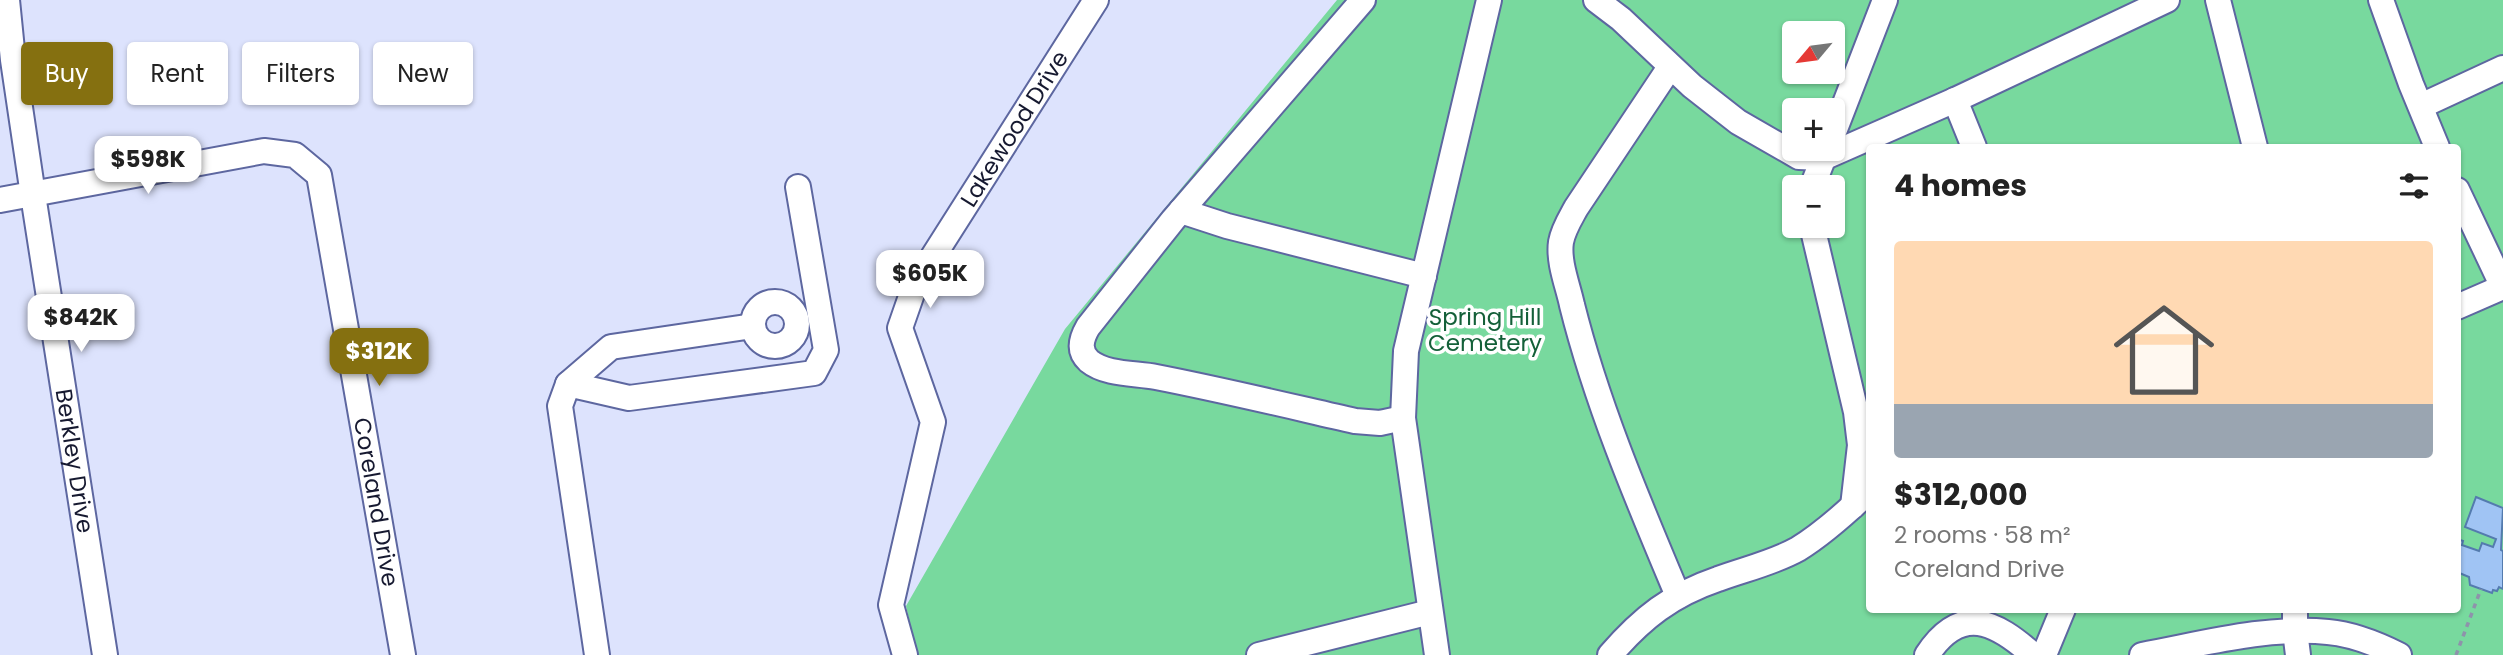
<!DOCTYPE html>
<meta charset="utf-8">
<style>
:root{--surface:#fff;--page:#f6f6f6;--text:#222;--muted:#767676;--accent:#857010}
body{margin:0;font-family:Poppins,sans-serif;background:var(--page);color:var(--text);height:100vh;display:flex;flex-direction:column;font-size:26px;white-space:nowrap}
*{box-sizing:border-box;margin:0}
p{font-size:23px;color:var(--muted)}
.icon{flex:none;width:38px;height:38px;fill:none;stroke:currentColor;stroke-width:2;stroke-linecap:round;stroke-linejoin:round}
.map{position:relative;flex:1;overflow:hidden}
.drawer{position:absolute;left:1866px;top:144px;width:595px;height:469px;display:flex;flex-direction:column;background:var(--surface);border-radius:7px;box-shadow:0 2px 5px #0004}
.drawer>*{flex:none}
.top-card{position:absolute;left:21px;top:42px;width:665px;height:63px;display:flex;gap:14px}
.needle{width:46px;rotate:241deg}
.controls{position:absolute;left:1782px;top:21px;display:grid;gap:14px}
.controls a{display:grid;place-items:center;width:63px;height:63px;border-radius:7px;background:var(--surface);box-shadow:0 2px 5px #0004;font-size:35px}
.price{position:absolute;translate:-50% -60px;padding:0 16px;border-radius:14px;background:#fff;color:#222;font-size:23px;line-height:46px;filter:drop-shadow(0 2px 4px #0008)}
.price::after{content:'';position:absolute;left:50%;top:42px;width:21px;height:16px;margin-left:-10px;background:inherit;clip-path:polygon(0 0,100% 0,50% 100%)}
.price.on{background:var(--accent);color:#fff}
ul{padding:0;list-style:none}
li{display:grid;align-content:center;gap:14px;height:371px;padding:0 28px}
li span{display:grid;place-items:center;height:217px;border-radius:7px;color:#555}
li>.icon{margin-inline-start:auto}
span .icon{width:126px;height:126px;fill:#fffc;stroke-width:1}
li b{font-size:30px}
h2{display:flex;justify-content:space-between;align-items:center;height:84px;padding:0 28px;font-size:30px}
.chip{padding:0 24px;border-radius:7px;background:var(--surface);box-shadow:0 2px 5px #0004;font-size:24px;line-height:63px}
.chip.on{background:var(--accent);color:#fff}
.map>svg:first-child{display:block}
.green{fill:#78d99e;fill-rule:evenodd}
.building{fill:#a0c4f4;stroke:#547bae;stroke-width:2}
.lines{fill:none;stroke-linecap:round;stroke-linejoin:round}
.minor-casing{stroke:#5d67a0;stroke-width:28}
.path{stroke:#8e93ab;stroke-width:3.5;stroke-dasharray:5 5;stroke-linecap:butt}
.minor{stroke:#fff;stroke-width:24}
.labels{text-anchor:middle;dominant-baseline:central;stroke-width:7;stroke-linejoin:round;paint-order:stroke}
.street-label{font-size:23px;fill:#161930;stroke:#fff}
.park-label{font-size:23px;fill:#146039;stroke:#fff}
</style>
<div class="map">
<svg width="2503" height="655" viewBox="0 0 2503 655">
<rect width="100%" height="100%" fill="#dde3fd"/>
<path class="green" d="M1337,0H2503V655H917L906,606L1065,329ZM1794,33H1832V72H1794ZM1794,110H1832V149H1794ZM1869,147H2457V609H1869ZM1794,187H1832V226H1794Z"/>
<polygon class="building" points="2476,497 2503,508 2501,550 2503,551 2503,589 2499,587 2497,591 2493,590 2492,593 2470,585 2469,577 2457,572 2457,539 2463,541 2462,545 2479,551 2482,543 2493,547 2496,539 2465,527"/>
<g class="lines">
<g class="minor-casing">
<g id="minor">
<path id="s1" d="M7,0L13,60L33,195L105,655"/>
<path d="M1363,0L1173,220L1088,327C1081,339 1078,351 1089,361C1106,375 1136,373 1156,377C1223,390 1289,406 1355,421L1380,423L1403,418"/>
<polyline points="1596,0 1621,19 1692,86 1738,122 1799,157 1823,158 1955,100 2167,0"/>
<polyline points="2218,0 2255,147"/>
<polyline points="2381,0 2411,84 2437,147"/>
<path d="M1670,67L1576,208C1570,219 1563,230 1561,242C1558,262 1568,286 1572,305C1597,405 1638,501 1678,596"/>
<polyline points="1955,100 1974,147"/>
<polyline points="2421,106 2503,68"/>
<polyline points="1832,137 1885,0"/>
<polyline points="1812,187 1827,149"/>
<polyline points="2457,190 2503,287"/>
<path id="s2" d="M0,200L264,151L295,155L319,175L403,655"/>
<polyline points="1181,211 1227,226 1424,276"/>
<polyline points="1812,226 1856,412 1860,445 1853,506"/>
<circle cx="775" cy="324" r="22"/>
<polyline points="2457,307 2503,287"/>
<polyline points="568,384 611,347 753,326"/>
<polyline points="2295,609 2295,631 2298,655"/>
<polyline points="597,655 560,406 568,384 629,398 814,373 826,350 798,187"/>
<path id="s3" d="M905,655L891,605L933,422L900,328L915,285L1096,0"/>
<polyline points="1259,655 1430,612"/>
<polyline points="1437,655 1403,418 1406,351 1489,0"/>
<path d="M1610,655C1642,618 1671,595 1718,579C1745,569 1773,563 1798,549C1824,533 1847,512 1869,491"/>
<path d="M1927,655C1961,603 1996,622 2033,655"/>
<polyline points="2044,655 2063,609"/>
<path d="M2142,655C2202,644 2266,626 2328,632C2352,634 2377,644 2399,655"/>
</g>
</g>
<polyline class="path" points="2456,655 2481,589"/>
<use href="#minor" class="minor"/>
</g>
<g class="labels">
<g class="street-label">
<text stroke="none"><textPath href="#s3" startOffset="570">Lakewood Drive</textPath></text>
<text stroke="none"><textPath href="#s1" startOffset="466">Berkley Drive</textPath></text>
<text stroke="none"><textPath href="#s2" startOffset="663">Coreland Drive</textPath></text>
</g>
<g class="park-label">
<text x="1485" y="317">Spring Hill<tspan x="1485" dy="26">Cemetery</tspan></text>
</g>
</g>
</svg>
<div class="controls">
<a><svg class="needle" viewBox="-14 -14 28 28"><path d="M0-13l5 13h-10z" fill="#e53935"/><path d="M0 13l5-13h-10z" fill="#767676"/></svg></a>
<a>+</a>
<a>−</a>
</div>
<b class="price" style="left:148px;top:196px">$598K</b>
<b class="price" style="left:930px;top:310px">$605K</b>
<b class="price" style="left:81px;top:354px">$842K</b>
<b class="price on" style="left:379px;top:388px">$312K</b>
<div class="top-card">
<a class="chip on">Buy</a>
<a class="chip">Rent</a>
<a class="chip">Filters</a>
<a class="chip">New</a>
</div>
<section class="drawer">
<h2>4 homes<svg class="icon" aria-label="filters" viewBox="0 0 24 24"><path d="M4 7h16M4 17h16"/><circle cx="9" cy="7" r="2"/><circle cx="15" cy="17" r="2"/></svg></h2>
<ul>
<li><span style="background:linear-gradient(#ffd9b3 75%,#9aa5b1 0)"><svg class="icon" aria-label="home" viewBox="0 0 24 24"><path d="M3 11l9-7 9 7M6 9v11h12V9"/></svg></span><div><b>$312,000</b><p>2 rooms · 58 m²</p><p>Coreland Drive</p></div></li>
</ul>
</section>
</div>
